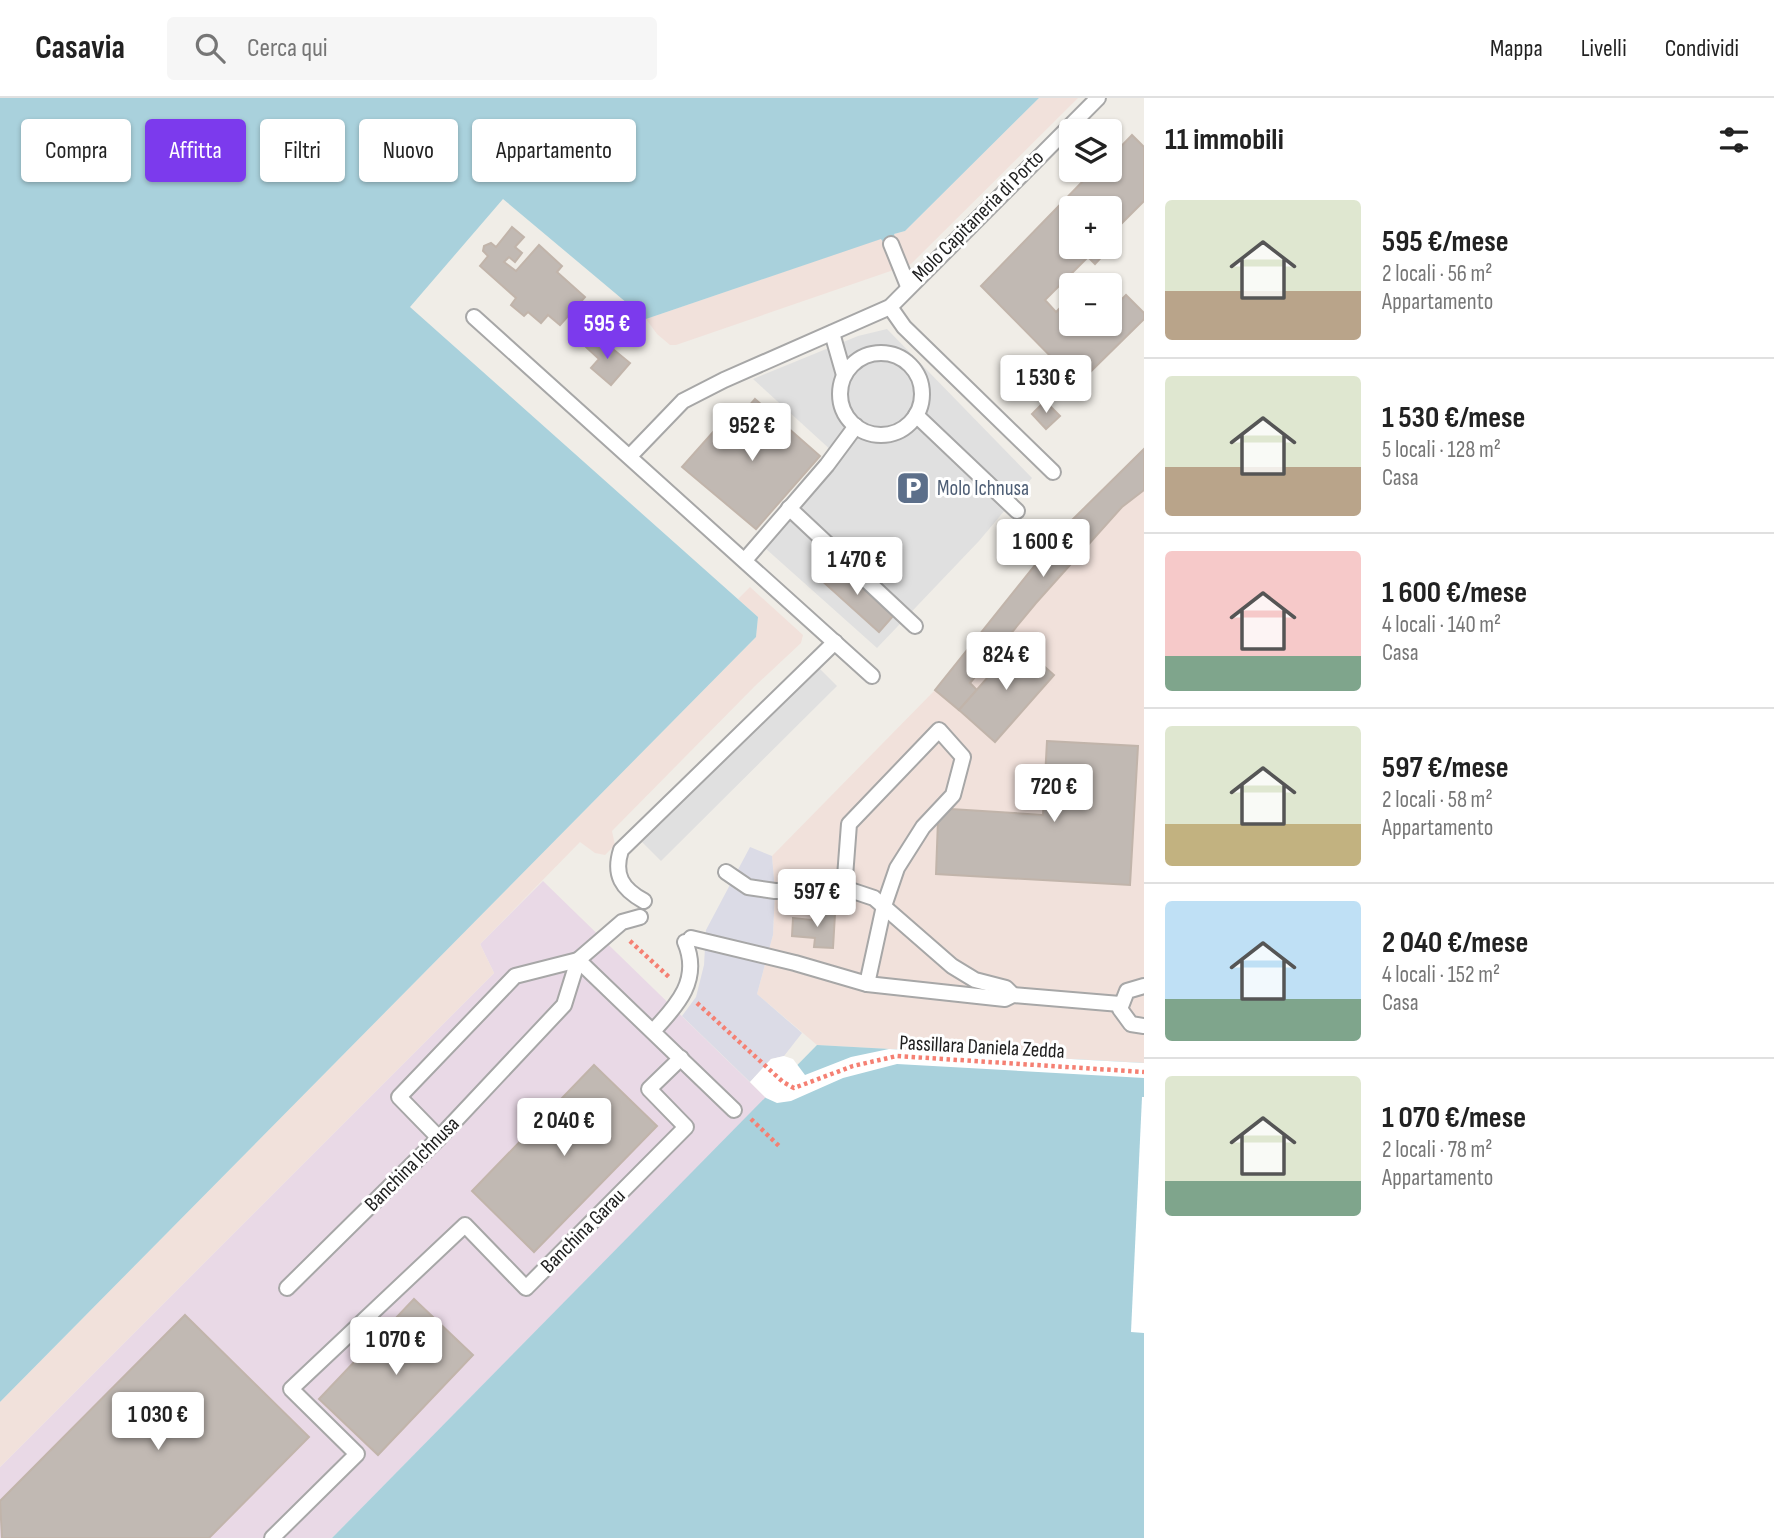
<!DOCTYPE html>
<html lang="it">
<meta charset="utf-8">
<style>
:root{--surface:#fff;--page:#f6f6f6;--text:#222;--muted:#767676;--line:#e0e0e0;--accent:#7c3aed}
body{margin:0;font-family:"Sofia Sans Condensed",sans-serif;background:var(--page);color:var(--text);height:100vh;display:flex;flex-direction:column;font-size:26px;white-space:nowrap}
*{box-sizing:border-box;margin:0}
p{font-size:23px;color:var(--muted)}
.icon{flex:none;width:38px;height:38px;fill:none;stroke:currentColor;stroke-width:2;stroke-linecap:round;stroke-linejoin:round}
.map{position:relative;flex:1;overflow:hidden}
.drawer{display:flex;flex-direction:column;background:var(--surface);width:630px}
.drawer>*{flex:none}
.guide{position:absolute;left:21px;top:21px;width:665px;height:63px;display:flex;gap:14px}
.fabs{position:absolute;left:1059px;top:21px;display:grid;gap:14px}
.fabs a{display:grid;place-items:center;width:63px;height:63px;border-radius:7px;background:var(--surface);box-shadow:0 2px 5px #0004;font-size:35px}
.price{position:absolute;translate:-50% -60px;padding:0 16px;border-radius:7px;background:#fff;color:#222;font-size:23px;line-height:46px;filter:drop-shadow(0 2px 4px #0008)}
.price::after{content:'';position:absolute;left:50%;top:42px;width:21px;height:16px;margin-left:-10px;background:inherit;clip-path:polygon(0 0,100% 0,50% 100%)}
.price.active{background:var(--accent);color:#fff}
ul{padding:0;list-style:none}
li{display:flex;align-items:center;gap:21px;height:175px;padding:0 21px}
li+li{border-top:2px solid var(--line)}
li span{display:grid;place-items:center;flex:none;width:196px;height:140px;border-radius:7px;color:#555}
li>.icon{margin-inline-start:auto}
span .icon{width:84px;height:84px;fill:#fffc;stroke-width:1}
li b{font-size:30px}
h2{display:flex;justify-content:space-between;align-items:center;height:84px;padding:0 21px;font-size:30px}
.tag{padding:0 24px;border-radius:7px;background:var(--surface);box-shadow:0 2px 5px #0004;font-size:24px;line-height:63px}
.tag.active{background:var(--accent);color:#fff}
header{display:flex;align-items:center;gap:42px;box-sizing:border-box;height:98px;padding:0 35px;background:var(--surface);border-bottom:2px solid var(--line)}
header strong{font-size:33px}
nav{display:flex;gap:38px;margin-inline-start:auto;font-size:24px}
.search{width:490px;height:63px;background:var(--page);display:flex;align-items:center;gap:18px;box-sizing:border-box;padding:0 24px;border-radius:7px;color:var(--muted);font-size:26px}
main{display:flex;flex:1;min-height:0}
.map>svg:first-child{display:block}
.industrial{fill:#e9d9e6}
.military{fill:#f1e1db}
.parking{fill:#e0e0e0}
.plaza{fill:#dbdbe6}
.water{fill:#a9d1dc}
.pier{fill:#fff}
.building{fill:#c1b9b3;stroke:#c1b4aa;stroke-width:2}
.lines{fill:none;stroke-linecap:round;stroke-linejoin:round}
.lane-casing{stroke:#a7a7a7;stroke-width:18}
.path{stroke:#f58073;stroke-width:4.5;stroke-dasharray:3.5 3.5;stroke-linecap:butt}
.lane{stroke:#fff;stroke-width:14}
.labels{text-anchor:middle;dominant-baseline:central;stroke-width:6;stroke-linejoin:round;paint-order:stroke}
.street-label{font-size:21px;fill:#202020;stroke:#fff}
.service-label{font-size:21px;fill:#4e5e75;stroke:#fff;text-anchor:start}
</style>
<header>
<strong>Casavia</strong>
<div class="search"><svg class="icon" aria-label="search" viewBox="0 0 24 24"><circle cx="10" cy="10" r="6"/><path d="M15 15l6 6"/></svg>Cerca qui</div>
<nav><a>Mappa</a><a>Livelli</a><a>Condividi</a></nav>
</header>
<main>
<div class="map">
<svg width="1144" height="1440" viewBox="0 0 1144 1440">
<rect width="100%" height="100%" fill="#f0ede7"/>
<polygon class="industrial" points="543,783 766,1000 332,1440 0,1440 0,1369 494,875 480,846"/>
<g class="military">
<polygon points="1039,0 1078,0 911,166 676,247 670,247 657,236 646,221 882,140 886,148 895,144 894,136 905,133"/>
<polygon points="1144,351 1144,965 817,947 757,896 773,837 775,793 772,758 935,592 1068,426"/>
<polygon points="750,489 803,537 801,545 755,588 612,733 615,747 605,757 595,755 580,744 480,846 494,875 0,1369 0,1304 756,539 758,519 738,501"/>
</g>
<g class="parking">
<polygon points="887,231 1032,380 979,443 877,550 765,450 771,444 760,435 833,354 753,281 858,238"/>
<polygon points="818,569 837,588 661,763 642,744"/>
</g>
<polygon class="plaza" points="750,749 772,758 775,793 773,837 757,896 802,935 784,958 771,961 750,984 682,918 696,899 704,867 706,832"/>
<g class="water">
<polygon points="0,0 1039,0 905,133 894,136 896,144 886,148 881,141 646,221 503,101 410,209 758,519 756,539 0,1304"/>
<polygon points="817,947 1144,965 1144,1440 332,1440"/>
</g>
<g class="pier">
<polygon points="889,951 1144,965 1144,980 897,966 843,980 791,1003 777,1005 766,1000 750,984 771,961 784,958 793,961 805,977 851,959"/>
<polygon points="1142,999 1144,999 1144,1235 1131,1234"/>
</g>
<g class="building">
<polygon points="1132,37 1144,49 1144,103 1110,137 1110,110 1071,110 1071,149 1105,149 1108,152 1095,166 1088,159 1045,202 1056,214 1071,199 1071,226 1110,226 1110,213 1126,197 1144,215 1144,221 1078,286 981,188 1083,83 1097,72 1110,72 1110,60"/>
<polygon points="512,129 524,139 515,149 522,155 515,164 509,159 504,164 516,173 539,147 562,168 557,174 585,199 560,227 548,217 541,225 528,214 524,218 511,207 516,200 480,168 488,158 483,153 484,148 491,145 496,149"/>
<polygon points="597,238 630,265 611,287 591,270 599,261 586,249"/>
<polygon points="755,301 820,358 756,431 682,369 722,324 729,331"/>
<polygon points="1045,303 1060,318 1046,331 1032,316"/>
<polygon points="1144,351 1144,392 1122,409 1036,505 970,585 977,592 959,612 935,592 1068,426"/>
<polygon points="835,465 893,518 879,534 820,481"/>
<polygon points="1018,545 1054,577 995,644 959,612"/>
<polygon points="1047,643 1138,648 1130,787 936,776 938,722 951,711 1043,717"/>
<polygon points="813,814 835,816 833,850 814,849 815,840 792,838 793,820 812,822"/>
<polygon points="594,967 657,1028 534,1154 472,1093"/>
<polygon points="414,1201 473,1257 378,1357 319,1301"/>
<polygon points="185,1217 309,1339 209,1440 2,1440 0,1403"/>
</g>
<g class="lines">
<g class="lane-casing">
<g id="lane">
<polyline points="891,146 908,188"/>
<polyline points="890,209 904,229 1053,374"/>
<polyline points="474,219 872,578"/>
<polyline points="832,235 844,277"/>
<circle cx="881" cy="296" r="41"/>
<polyline points="916,317 1017,413"/>
<polyline points="630,358 683,303 724,282 890,209 1098,0"/>
<polyline points="789,410 915,528"/>
<polyline points="745,462 827,367 856,328"/>
<polyline points="726,774 748,789 775,793 850,792 874,800 952,868 975,882 1006,890 1013,897"/>
<polyline points="844,792 849,726 939,632 963,659 953,697 923,729 897,770 884,808 867,886"/>
<path d="M644,803C622,791 613,777 621,752L835,544"/>
<polyline points="691,840 795,865 867,886 1005,901 1013,897 1120,906"/>
<polyline points="1144,888 1127,893 1120,911 1131,926 1144,928"/>
<path d="M653,933C678,907 701,881 685,844"/>
<polyline points="439,1040 399,999 515,878 578,862 734,1012"/>
<polyline points="287,1190 439,1040 564,907 578,862 622,824 640,819"/>
<polyline points="272,1440 357,1356 291,1291 465,1127 526,1190 686,1029 649,991 681,960"/>
</g>
</g>
<g class="path">
<polyline points="630,843 670,880"/>
<polyline points="697,905 783,984 794,990 853,968 897,958 1144,974"/>
<polyline points="751,1021 780,1049"/>
</g>
<use href="#lane" class="lane"/>
</g>
<defs>
<g id="parking-square" transform="scale(1.75)"><rect x="-9" y="-9" width="18" height="18" rx="4" fill="#5c6f8a" stroke="#fff"/><path d="M-3.5-5.5H1a3.5 3.5 0 0 1 0 7H-1V5.5H-3.5ZM-1-3.4V-.6H.8a1.4 1.4 0 0 0 0-2.8Z" fill="#fff"/></g>
</defs>
<g fill-rule="evenodd">
<use href="#parking-square" x="913" y="390"/>
</g>
<g class="labels">
<g class="street-label">
<text transform="translate(978 118) rotate(-45)">Molo Capitaneria di Porto</text>
<text transform="translate(982 949) rotate(3)">Passillara Daniela Zedda</text>
<text transform="translate(412 1066) rotate(-45)">Banchina Ichnusa</text>
<text transform="translate(583 1133) rotate(-45)">Banchina Garau</text>
</g>
<g class="service-label">
<text x="937" y="390">Molo Ichnusa</text>
</g>
</g>
</svg>
<div class="fabs">
<a><svg class="icon" aria-label="layers" viewBox="0 0 24 24"><path d="M12 4l9 5-9 5-9-5zM3 14l9 5 9-5"/></svg></a>
<a>+</a>
<a>−</a>
</div>
<b class="price active" style="left:607px;top:263px">595 €</b>
<b class="price" style="left:1046px;top:317px">1 530 €</b>
<b class="price" style="left:752px;top:365px">952 €</b>
<b class="price" style="left:1043px;top:481px">1 600 €</b>
<b class="price" style="left:857px;top:499px">1 470 €</b>
<b class="price" style="left:1006px;top:594px">824 €</b>
<b class="price" style="left:1054px;top:726px">720 €</b>
<b class="price" style="left:817px;top:831px">597 €</b>
<b class="price" style="left:564px;top:1060px">2 040 €</b>
<b class="price" style="left:396px;top:1279px">1 070 €</b>
<b class="price" style="left:158px;top:1354px">1 030 €</b>
<div class="guide">
<a class="tag">Compra</a>
<a class="tag active">Affitta</a>
<a class="tag">Filtri</a>
<a class="tag">Nuovo</a>
<a class="tag">Appartamento</a>
</div>
</div>
<section class="drawer">
<h2>11 immobili<svg class="icon" aria-label="filters" viewBox="0 0 24 24"><path d="M4 7h16M4 17h16"/><circle cx="9" cy="7" r="2"/><circle cx="15" cy="17" r="2"/></svg></h2>
<ul>
<li><span style="background:linear-gradient(#dfe7d0 65%,#b9a48a 0)"><svg class="icon" aria-label="home" viewBox="0 0 24 24"><path d="M3 11l9-7 9 7M6 9v11h12V9"/></svg></span><div><b>595 €/mese</b><p>2 locali · 56 m²</p><p>Appartamento</p></div></li>
<li><span style="background:linear-gradient(#dfe7d0 65%,#b9a48a 0)"><svg class="icon" aria-label="home" viewBox="0 0 24 24"><path d="M3 11l9-7 9 7M6 9v11h12V9"/></svg></span><div><b>1 530 €/mese</b><p>5 locali · 128 m²</p><p>Casa</p></div></li>
<li><span style="background:linear-gradient(#f6c9c9 75%,#7fa58c 0)"><svg class="icon" aria-label="home" viewBox="0 0 24 24"><path d="M3 11l9-7 9 7M6 9v11h12V9"/></svg></span><div><b>1 600 €/mese</b><p>4 locali · 140 m²</p><p>Casa</p></div></li>
<li><span style="background:linear-gradient(#dfe7d0 70%,#c2b280 0)"><svg class="icon" aria-label="home" viewBox="0 0 24 24"><path d="M3 11l9-7 9 7M6 9v11h12V9"/></svg></span><div><b>597 €/mese</b><p>2 locali · 58 m²</p><p>Appartamento</p></div></li>
<li><span style="background:linear-gradient(#bfe0f5 70%,#7fa58c 0)"><svg class="icon" aria-label="home" viewBox="0 0 24 24"><path d="M3 11l9-7 9 7M6 9v11h12V9"/></svg></span><div><b>2 040 €/mese</b><p>4 locali · 152 m²</p><p>Casa</p></div></li>
<li><span style="background:linear-gradient(#dfe7d0 75%,#7fa58c 0)"><svg class="icon" aria-label="home" viewBox="0 0 24 24"><path d="M3 11l9-7 9 7M6 9v11h12V9"/></svg></span><div><b>1 070 €/mese</b><p>2 locali · 78 m²</p><p>Appartamento</p></div></li>
</ul>
</section>
</main>
